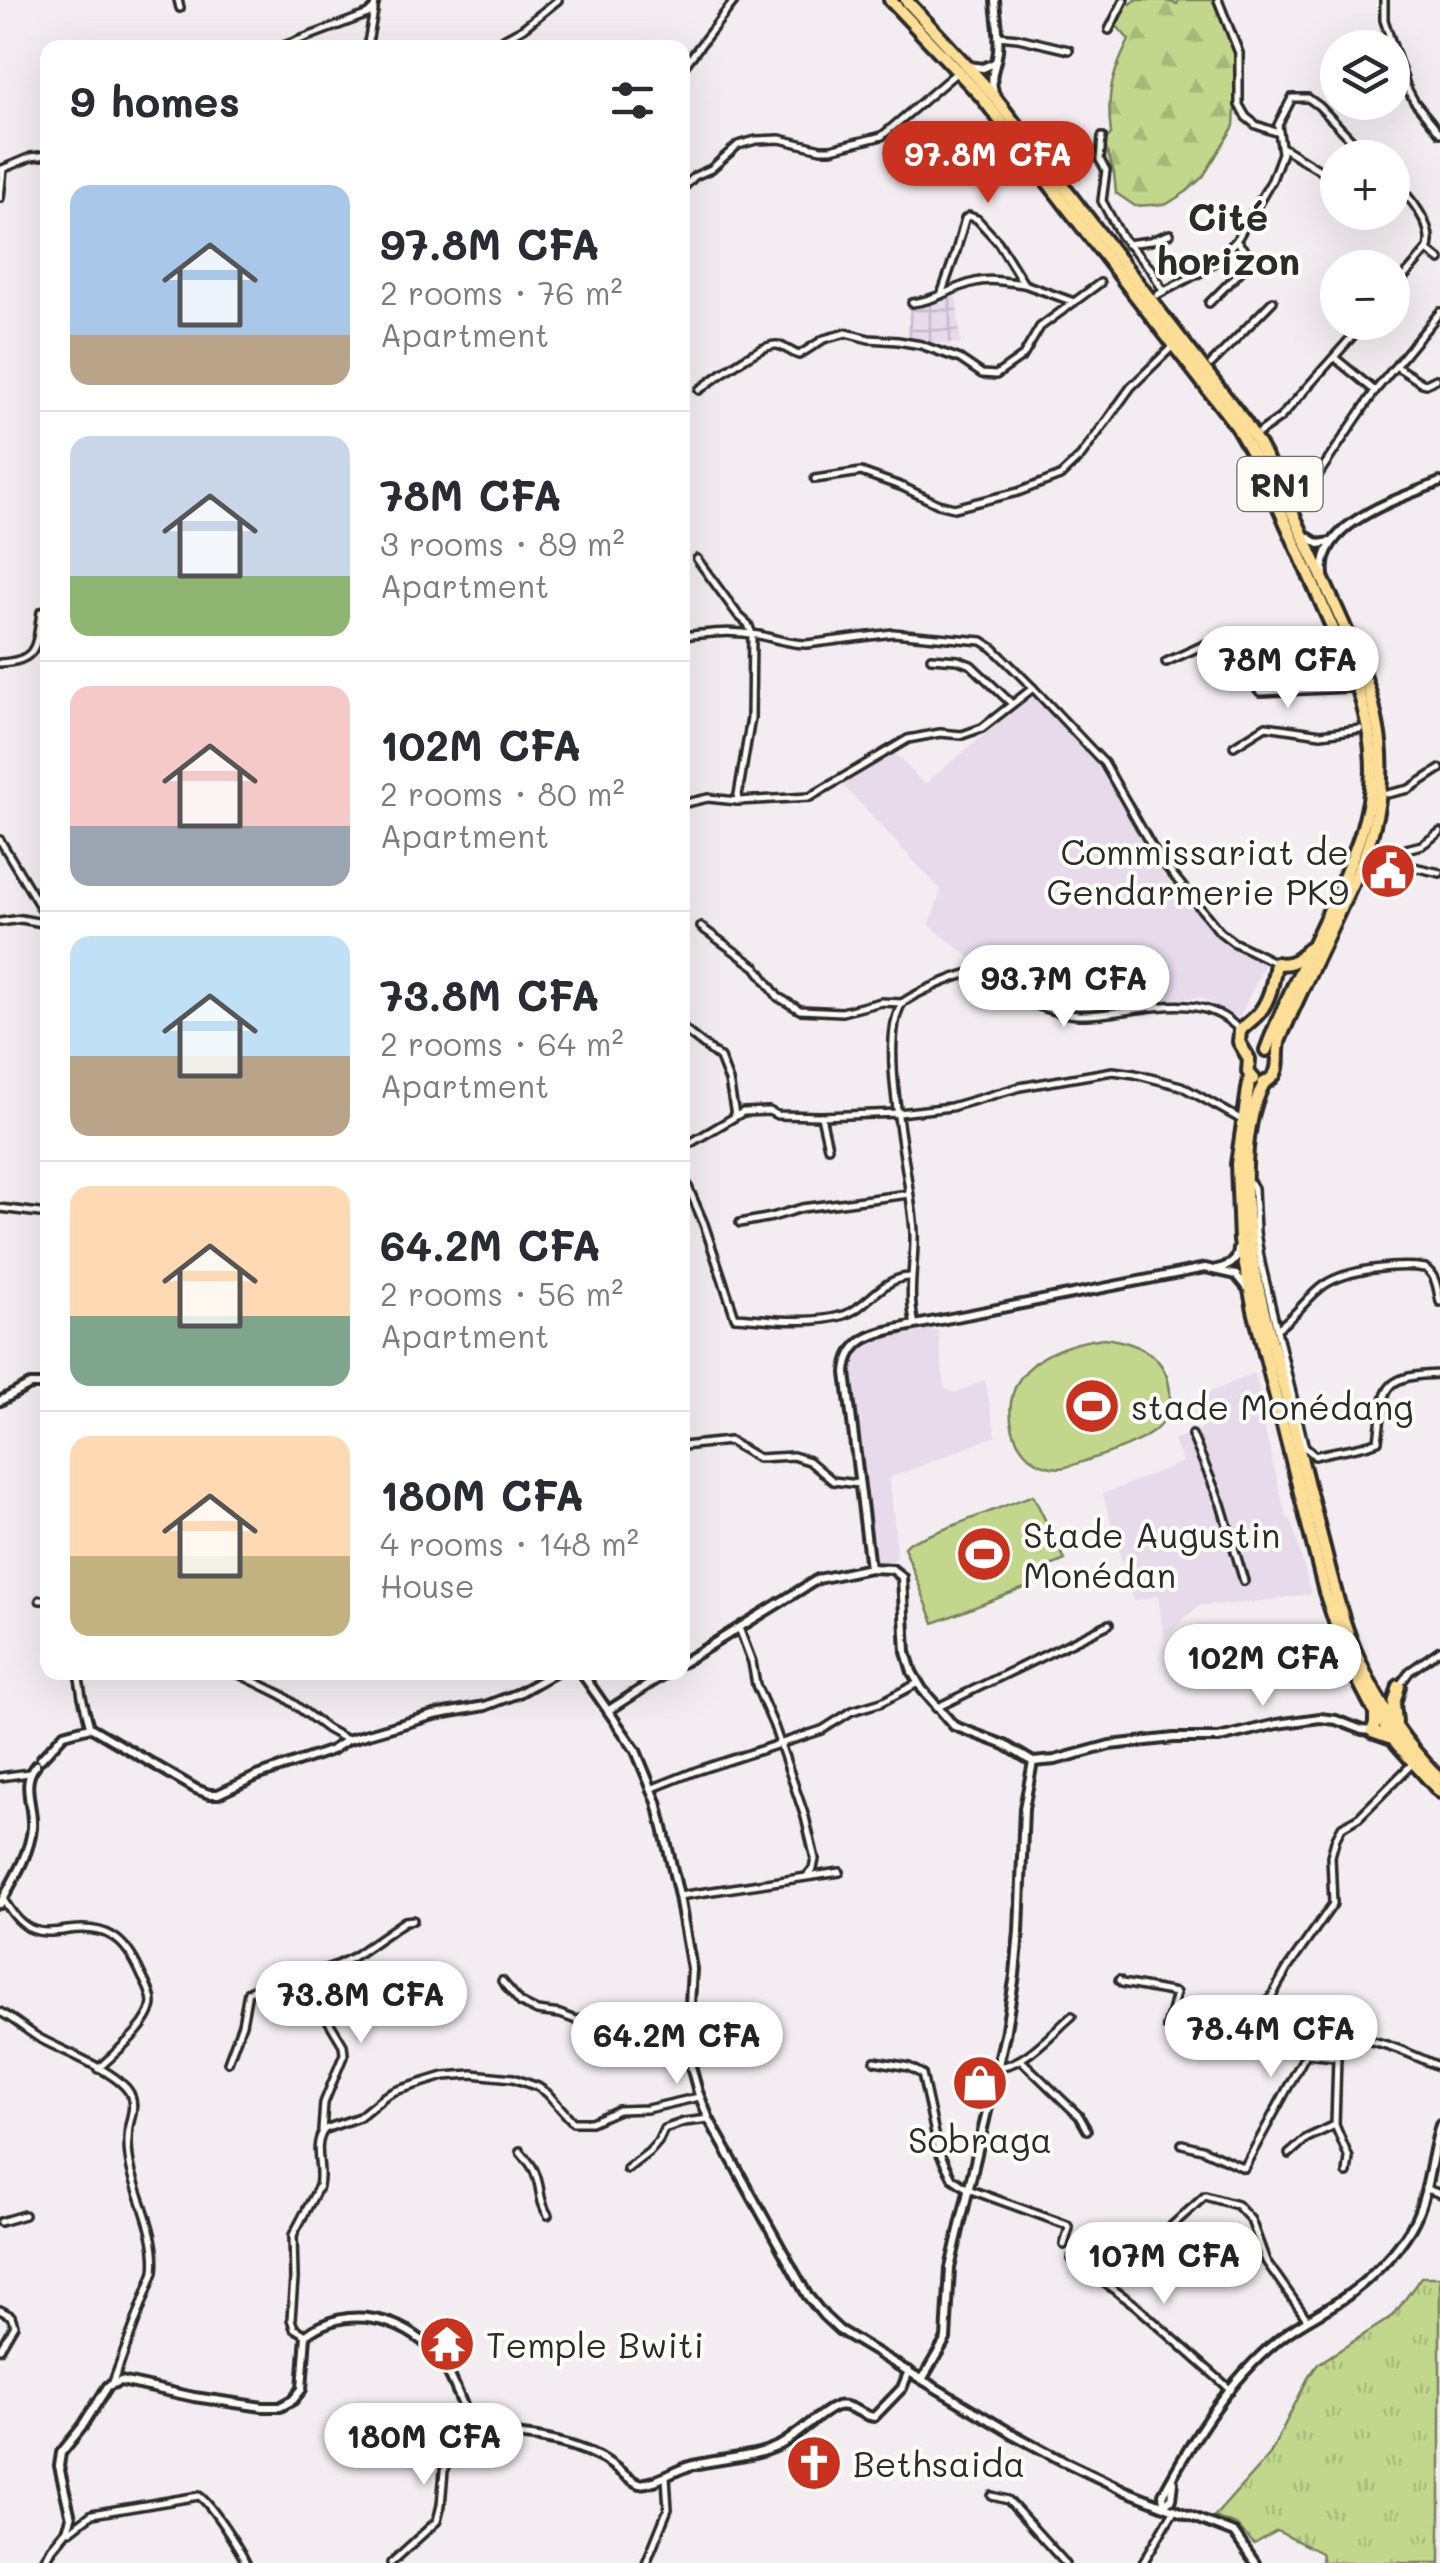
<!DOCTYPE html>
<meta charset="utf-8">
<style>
:root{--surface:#fff;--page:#f7f7f7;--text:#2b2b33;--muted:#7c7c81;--line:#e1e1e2;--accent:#c8321e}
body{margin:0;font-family:Mali,sans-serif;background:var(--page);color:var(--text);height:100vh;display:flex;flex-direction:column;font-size:38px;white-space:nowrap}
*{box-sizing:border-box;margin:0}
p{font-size:32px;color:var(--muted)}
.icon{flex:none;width:55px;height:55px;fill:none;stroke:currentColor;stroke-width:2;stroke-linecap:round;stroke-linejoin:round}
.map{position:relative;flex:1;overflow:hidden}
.sheet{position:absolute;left:40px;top:40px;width:650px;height:1640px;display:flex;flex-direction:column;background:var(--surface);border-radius:20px;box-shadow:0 10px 40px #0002}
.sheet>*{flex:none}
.tools{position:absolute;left:1320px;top:30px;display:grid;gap:20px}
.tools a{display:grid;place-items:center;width:90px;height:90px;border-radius:50%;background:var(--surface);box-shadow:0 10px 40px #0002;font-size:50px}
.price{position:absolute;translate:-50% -85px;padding:0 22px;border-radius:35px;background:#fff;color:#222;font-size:32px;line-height:65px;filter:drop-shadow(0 2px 5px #0008)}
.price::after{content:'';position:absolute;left:50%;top:60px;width:30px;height:22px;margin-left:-15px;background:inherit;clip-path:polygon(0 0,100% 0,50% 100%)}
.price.active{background:var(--accent);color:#fff}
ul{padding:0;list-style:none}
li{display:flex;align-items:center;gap:30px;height:250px;padding:0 30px}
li+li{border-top:2px solid var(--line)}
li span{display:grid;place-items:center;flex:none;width:280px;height:200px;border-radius:20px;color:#555}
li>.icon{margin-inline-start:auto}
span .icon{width:120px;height:120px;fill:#fffc;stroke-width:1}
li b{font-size:42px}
h2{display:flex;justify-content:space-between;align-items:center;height:120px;padding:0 30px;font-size:42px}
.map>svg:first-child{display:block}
.built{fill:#e7daeb}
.industrial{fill:url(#industrial-grid)}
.grass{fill:url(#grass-tufts);stroke:#76815c;stroke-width:2.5}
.forest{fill:url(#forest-firs);stroke:#76815c;stroke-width:2.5}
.garden{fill:#c2d78c;stroke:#76815c;stroke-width:2.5}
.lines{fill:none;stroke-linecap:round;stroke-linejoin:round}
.street-casing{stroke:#2b2b2b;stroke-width:12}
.secondary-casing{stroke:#2b2b2b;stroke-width:14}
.highway-casing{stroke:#2b2b2b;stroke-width:18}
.street{stroke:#fdfcf7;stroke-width:5}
.secondary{stroke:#fdfcf7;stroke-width:6}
.highway{stroke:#fcde96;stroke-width:10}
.labels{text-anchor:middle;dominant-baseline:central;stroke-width:8;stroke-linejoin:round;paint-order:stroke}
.shield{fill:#fdfcf7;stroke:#6a6a68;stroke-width:2.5}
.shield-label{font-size:32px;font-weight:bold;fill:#2b2b2b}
.poi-label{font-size:35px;fill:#2b2b2b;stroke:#fdfcf7;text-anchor:start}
.neighbourhood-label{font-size:38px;font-weight:bold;fill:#2b2b2b;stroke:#fdfcf7}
</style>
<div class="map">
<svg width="1440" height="2563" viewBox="0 0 1440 2563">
<defs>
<pattern id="industrial-grid" width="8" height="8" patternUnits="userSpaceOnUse" patternTransform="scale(2.5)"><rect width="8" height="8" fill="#e7daeb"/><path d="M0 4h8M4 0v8" fill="none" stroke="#c6bbca"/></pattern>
<pattern id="grass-tufts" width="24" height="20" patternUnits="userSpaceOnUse" patternTransform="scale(2.5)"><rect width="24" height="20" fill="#c2d78c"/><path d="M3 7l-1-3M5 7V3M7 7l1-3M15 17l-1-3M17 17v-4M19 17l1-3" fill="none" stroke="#a7b979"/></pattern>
<pattern id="forest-firs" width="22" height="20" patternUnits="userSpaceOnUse" patternTransform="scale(2.5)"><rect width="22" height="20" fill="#c2d78c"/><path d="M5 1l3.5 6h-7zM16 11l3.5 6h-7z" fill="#a7b979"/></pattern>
</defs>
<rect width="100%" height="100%" fill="#f3edf2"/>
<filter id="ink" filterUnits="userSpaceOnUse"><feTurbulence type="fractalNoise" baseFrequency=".01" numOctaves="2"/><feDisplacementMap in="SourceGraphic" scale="20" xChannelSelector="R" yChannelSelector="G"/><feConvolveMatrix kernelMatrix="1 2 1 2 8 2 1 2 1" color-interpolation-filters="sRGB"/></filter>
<g filter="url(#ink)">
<g class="built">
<polygon points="1035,694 1094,760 1096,759 1156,861 1197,907 1222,942 1266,961 1239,1018 1200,997 1082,1013 1011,992 930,925 941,890 840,782 891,749 924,784"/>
<polygon points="926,1327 933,1331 938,1331 945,1389 955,1393 985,1380 996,1436 890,1478 897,1557 892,1562 881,1564 875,1561 850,1378 851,1362 855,1353 867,1343"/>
<polygon points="1255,1373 1261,1399 1263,1423 1275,1472 1287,1518 1291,1519 1311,1594 1246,1603 1199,1605 1164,1639 1158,1596 1133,1601 1103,1494 1183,1462 1173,1440 1200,1430 1202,1427 1191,1400"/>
</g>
<polygon class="industrial" points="956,296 961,344 908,341 909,309"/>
<polygon class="grass" points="1421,2277 1440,2277 1440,2563 1323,2563 1321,2553 1277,2531 1254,2544 1236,2525 1214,2517 1270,2454 1308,2378 1318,2364 1393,2316"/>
<path class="forest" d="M1135,0H1163L1177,4L1179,0H1213L1233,41L1237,70L1234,126L1203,177L1186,192L1167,204L1135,206L1116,193L1114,173L1104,142L1111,134C1106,94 1112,75 1129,40L1115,24L1127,1L1131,4Z"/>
<g class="garden">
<path d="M1103,1338C1121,1340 1138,1344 1153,1356C1174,1374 1177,1412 1154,1431C1136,1445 1112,1452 1091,1459C1075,1464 1063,1471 1047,1466C1011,1456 1000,1406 1021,1377C1040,1352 1074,1342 1103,1338Z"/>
<polygon points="1033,1495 1065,1560 1041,1570 1045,1580 934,1623 904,1547 908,1543"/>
</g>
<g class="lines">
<g class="street-casing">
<g id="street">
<polyline points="178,0 180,8"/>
<polyline points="1218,0 1239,53 1239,105 1246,117 1256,125 1279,133"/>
<polyline points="1384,0 1384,20 1407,88 1414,101 1440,133"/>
<polyline points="1109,30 1124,0"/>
<polyline points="998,36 1018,38 1069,50"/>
<polyline points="278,48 368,14 374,8 376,0"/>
<polyline points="367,48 374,11"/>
<polyline points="487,48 522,29 558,0"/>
<polyline points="682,69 735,0"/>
<polyline points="1102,137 1100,160 1106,170 1102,201 1121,236 1151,269 1163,291"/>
<polyline points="1282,147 1326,174 1338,188"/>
<polyline points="0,170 31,157 48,155"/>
<path d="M1392,180C1408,194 1437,228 1427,250L1392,291"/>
<polyline points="682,189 695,176 711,169 738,145 756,140 780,139 821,149 831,149 882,136 956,73"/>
<polyline points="0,198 3,169"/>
<polyline points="1127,244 1150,241 1170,234"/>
<polyline points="1427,250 1440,260"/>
<polyline points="941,295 955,255 965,219 969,216 977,219 998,242 1024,284 1074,302"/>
<polyline points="1157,295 1201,272 1213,263 1236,241 1272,180 1282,153 1278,125 1292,98 1308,98 1319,106 1369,158"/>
<path d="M912,303C935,301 953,287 975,282C990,278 1008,282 1024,284"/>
<polyline points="1209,303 1248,264 1248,254 1236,241"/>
<polyline points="1335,358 1375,391"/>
<polyline points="1211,364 1273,301"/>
<polyline points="1397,367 1422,383 1426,384 1436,379"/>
<path d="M699,390C713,380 761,343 777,345C784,346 792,353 799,355L824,339L846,333L869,339L898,341L921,345L960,359L982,374L996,375L1023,356L1040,327L1100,283"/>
<polyline points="1260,432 1280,418 1365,322"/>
<polyline points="815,479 861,472 903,487 938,504 954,508 1018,492 1060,476 1081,456 1131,387 1172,347"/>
<polyline points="1287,498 1305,490 1314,481 1375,391 1440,312"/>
<path d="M682,636C709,633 731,630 758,635C774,638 790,644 807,644L893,633L982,641L993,648L1033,688L1104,763L1156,854L1220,932L1233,942L1274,962"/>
<polyline points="931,658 958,660 971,665 1012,704"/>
<polyline points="1166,662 1206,644 1210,644 1238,665 1260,692 1349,688"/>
<path d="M0,663C39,661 36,645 41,612L48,610"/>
<polyline points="1234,746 1266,726 1321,734 1360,729"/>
<polyline points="1387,794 1409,789 1440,769"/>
<polyline points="737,801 810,797 908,739 940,733 962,735 982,728 1033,688"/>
<polyline points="682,804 708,798 737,801 751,718 752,634 748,624 738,615 697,559"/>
<polyline points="0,840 48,920"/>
<polyline points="1371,857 1440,873"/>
<polyline points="1381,859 1390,853 1422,845 1440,832"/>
<polyline points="0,922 21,919 48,924"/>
<polyline points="701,927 756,967 778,997 800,1010 842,1012 881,1002 902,1003"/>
<path d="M902,1003C914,994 958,974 973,973C991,972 999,987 1013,994C1030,1004 1058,1014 1078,1015C1129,1017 1200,984 1240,1031"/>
<path d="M902,1003C876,1046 912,1178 914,1233C915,1265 907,1293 915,1325"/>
<polyline points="682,1028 720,1058 729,1081 735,1115"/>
<polyline points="821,1116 828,1147"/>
<polyline points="682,1148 743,1112 769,1111 777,1115 821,1116 899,1113 951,1107 1020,1087 1113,1071 1135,1074 1181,1086 1242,1120"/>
<path d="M682,1173L704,1224L735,1317C770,1319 810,1325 844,1315C868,1307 882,1277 910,1277"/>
<polyline points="1247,1182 1251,1183 1254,1188 1256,1232 1261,1263 1305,1448"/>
<polyline points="0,1208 48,1214"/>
<polyline points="740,1223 772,1217 802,1208 909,1194"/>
<path d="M1278,1328C1296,1316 1307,1297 1324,1285C1348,1269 1398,1264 1425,1268C1437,1276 1437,1289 1440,1302"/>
<polyline points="1192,1435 1221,1504 1244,1581"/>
<polyline points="682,1446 729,1441 758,1458 793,1456 809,1461 833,1481 859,1484"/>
<path d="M1306,1448L1315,1456C1335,1450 1358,1449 1378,1441C1385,1387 1380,1376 1440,1374"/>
<polyline points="40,1600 48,1600"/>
<polyline points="739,1628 752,1662 756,1685 774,1726 805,1817 815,1859 813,1869 807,1876"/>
<polyline points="78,1672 82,1697 90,1727"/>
<polyline points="235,1672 282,1695 327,1729 347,1740"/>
<polyline points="1399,1686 1410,1671 1440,1650"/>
<polyline points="936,1708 1109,1624"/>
<polyline points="0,1777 29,1773"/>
<polyline points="653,1788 696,1771 822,1730 852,1711 882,1702 918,1683"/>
<polyline points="679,1896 840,1872"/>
<path d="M3,1899C10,1910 17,1921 29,1928C41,1934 55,1932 68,1930C107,1925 125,1938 141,1974C145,1983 152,1992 152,2003C151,2025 114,2053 98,2069"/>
<polyline points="308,1973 319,2005 343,2045 344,2054 324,2103 322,2131"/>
<polyline points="1119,1980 1122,1983 1176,1993 1167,2027 1191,2037 1249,2034 1285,2040"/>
<polyline points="502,1981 521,2003 537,2011 560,2014 576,2020 628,2012 647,2023 663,2022 689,2030"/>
<path d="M0,2012C14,2019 26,2030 39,2038C60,2050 123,2073 131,2096C135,2106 131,2116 129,2126C127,2142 128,2158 132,2173C141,2205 158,2238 154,2272L113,2382"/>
<polyline points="1306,2054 1263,2020 1269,2001 1287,1969 1333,1904 1331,1856 1336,1838 1342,1827 1359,1817 1413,1763"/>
<polyline points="1021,2060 1079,2116 1087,2130"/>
<polyline points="875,2061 909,2067 922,2074 939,2152 952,2178 968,2189 1067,2225 1069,2228 1064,2245"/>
<polyline points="228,2062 242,2024 248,1992 290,1975 317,1972 337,1965 353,1957 405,1921 413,1920"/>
<path d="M999,2066C1023,2067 1054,2031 1072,2016"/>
<polyline points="1335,2125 1349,2158 1347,2173"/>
<polyline points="1182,2144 1202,2149 1244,2168 1306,2054 1336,2057"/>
<path d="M520,2151C525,2158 532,2164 535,2173C542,2189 538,2200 548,2215"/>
<path d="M1289,2154L1307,2138L1335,2125L1337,2057C1341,2049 1346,2043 1354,2041C1373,2035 1422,2059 1440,2067"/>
<polyline points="627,2169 649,2152 658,2142 664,2129 684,2122 709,2119"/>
<polyline points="1425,2188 1440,2194"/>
<polyline points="0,2222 24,2215"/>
<polyline points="1086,2248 1126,2250 1167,2230 1205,2196 1237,2205 1251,2220 1266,2261 1307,2319"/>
<polyline points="1071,2259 1134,2304 1231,2390"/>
<path d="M306,2335L294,2328L291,2319L294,2279L293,2235L319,2186C324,2167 311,2146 325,2129L359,2117L385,2096L395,2091L444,2076L472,2074L513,2078L538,2087L547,2093L573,2122H591L618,2110L647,2109L699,2097"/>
<polyline points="0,2349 14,2325 11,2316 0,2310"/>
<polyline points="992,2496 1008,2500 1065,2563"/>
<path d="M67,2530L70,2531L92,2514L199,2496C211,2504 239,2548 246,2563"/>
<polyline points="391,2563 437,2521 441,2505 444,2471 453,2452 475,2432"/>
<polyline points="646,2563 668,2509 666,2477"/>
<polyline points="1143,2563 1175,2509"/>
</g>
</g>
<g class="secondary-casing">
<g id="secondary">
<polyline points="968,66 983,68 994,63"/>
<path d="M994,92C989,75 996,67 998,51C1000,34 996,17 995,0"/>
<polyline points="1306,536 1319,544 1331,542"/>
<path d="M1324,575C1317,522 1402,498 1440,482"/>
<path d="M1217,1269C1229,1266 1237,1263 1238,1249"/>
<polyline points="0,1401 30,1385 48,1385"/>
<path d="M870,1568L846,1373C848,1333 884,1332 915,1325L1205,1268L1236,1275L1246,1287"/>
<polyline points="682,1663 818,1579 870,1568 892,1569 902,1577 906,1652 912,1672 922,1689 954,1726 1005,1745 1033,1762 1055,1760 1110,1745 1174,1738 1219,1738 1277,1724 1320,1718 1336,1720 1362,1730 1372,1731"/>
<polyline points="581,1672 636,1751 657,1802 679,1896 692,1969 688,2039 689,2059 698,2092 709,2119 807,2295 824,2316 839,2330 1011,2433 1063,2461 1126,2491 1234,2533 1255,2563"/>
<polyline points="609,1710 668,1672"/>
<polyline points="41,1759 64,1734 90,1727 196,1789 209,1794 218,1794 257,1776 332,1750 347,1740 434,1715 485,1706 519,1693 556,1672"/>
<path d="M0,1904C12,1882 30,1854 32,1828C34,1806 20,1783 36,1765"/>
<polyline points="923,2378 946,2339 950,2268 1005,2035 1015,1975 1019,1931 1024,1808 1033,1762"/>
<path d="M1164,2504L1163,2494C1192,2440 1229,2380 1277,2341C1299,2322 1325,2312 1348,2295C1371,2278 1396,2253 1411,2228C1429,2197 1430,2158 1440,2125"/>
<polyline points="1164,2504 1171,2499 1173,2482"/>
<path d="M44,2563L52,2548L67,2530L71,2518L59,2466L61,2453L82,2427L108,2386L121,2381L194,2397L263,2407H280L293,2400L302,2389L306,2335C346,2304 404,2317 436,2354C454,2375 462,2408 475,2432C518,2435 560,2437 599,2457C614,2464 624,2477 639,2484C658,2483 672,2471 690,2466C719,2458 752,2459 780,2445C796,2437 823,2410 837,2406C850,2403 862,2416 874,2417L902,2388L909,2371"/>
</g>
</g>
<g class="highway-casing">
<g id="highway">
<path d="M890,0L981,96L1237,427L1264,474L1353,674C1364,705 1372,737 1372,771C1371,817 1354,855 1336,896C1313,947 1285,998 1266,1050"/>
<path d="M906,0L989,90L1245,422C1274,467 1294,517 1317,566C1339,616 1367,668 1377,723C1384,757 1382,795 1373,829C1366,856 1353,881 1341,907C1321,951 1299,994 1280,1039C1274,1057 1285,1073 1264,1083"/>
<path d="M1240,1031C1245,1025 1253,1020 1259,1013C1271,998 1273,981 1276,963C1291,966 1300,959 1309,948"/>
<polyline points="1240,1031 1239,1042 1249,1059 1248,1072 1254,1079"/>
<polyline points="1250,1076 1237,1164 1240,1241 1254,1310 1325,1592 1348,1661 1371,1705 1397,1744 1440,1792"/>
<path d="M1264,1083C1242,1125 1244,1186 1249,1232C1255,1290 1274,1347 1288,1403C1298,1448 1310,1492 1321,1536C1332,1578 1341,1621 1359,1660C1378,1704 1406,1745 1440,1779"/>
<polyline points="1375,1713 1375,1724 1372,1731 1389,1737"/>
<polyline points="1396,1722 1394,1704 1399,1686"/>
</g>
</g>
<use href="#street" class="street"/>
<use href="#secondary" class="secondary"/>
<use href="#highway" class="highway"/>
</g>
</g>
<defs>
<g id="civic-disc" transform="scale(2.875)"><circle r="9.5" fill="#c8321e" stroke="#fdfcf7"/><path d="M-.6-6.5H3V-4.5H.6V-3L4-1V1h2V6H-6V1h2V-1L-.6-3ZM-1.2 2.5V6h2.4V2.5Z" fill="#fff"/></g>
<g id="stadium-disc" transform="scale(2.875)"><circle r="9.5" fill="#c8321e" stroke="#fdfcf7"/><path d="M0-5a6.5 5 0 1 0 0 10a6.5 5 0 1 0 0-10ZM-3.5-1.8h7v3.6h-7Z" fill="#fff"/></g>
<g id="shop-disc" transform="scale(2.875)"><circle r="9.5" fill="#c8321e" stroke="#fdfcf7"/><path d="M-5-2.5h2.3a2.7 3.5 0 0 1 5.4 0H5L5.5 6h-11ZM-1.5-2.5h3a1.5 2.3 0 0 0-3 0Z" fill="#fff"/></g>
<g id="temple-disc" transform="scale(2.875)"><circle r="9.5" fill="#c8321e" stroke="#fdfcf7"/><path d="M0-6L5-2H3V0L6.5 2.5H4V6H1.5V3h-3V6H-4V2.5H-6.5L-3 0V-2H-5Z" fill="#fff"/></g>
<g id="church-disc" transform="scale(2.875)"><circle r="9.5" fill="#c8321e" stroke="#fdfcf7"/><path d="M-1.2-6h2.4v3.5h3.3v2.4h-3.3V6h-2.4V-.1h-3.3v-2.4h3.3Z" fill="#fff"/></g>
</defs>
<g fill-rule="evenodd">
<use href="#civic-disc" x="1388" y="871"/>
<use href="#stadium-disc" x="1092" y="1406"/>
<use href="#stadium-disc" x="984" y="1554"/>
<use href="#shop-disc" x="980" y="2083"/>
<use href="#temple-disc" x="447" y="2344"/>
<use href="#church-disc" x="814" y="2463"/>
</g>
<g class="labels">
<rect class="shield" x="1237.5" y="457" width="85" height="54" rx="8"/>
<g class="shield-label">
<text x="1280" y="484">RN1</text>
</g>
<g class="poi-label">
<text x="1349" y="851" text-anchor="end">Commissariat de<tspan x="1349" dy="40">Gendarmerie PK9</tspan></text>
<text x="1131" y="1406">stade Monédang</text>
<text x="1023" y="1534">Stade Augustin<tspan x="1023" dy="40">Monédan</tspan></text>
<text x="980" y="2139" text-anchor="middle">Sobraga</text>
<text x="486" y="2344">Temple Bwiti</text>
<text x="853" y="2463">Bethsaida</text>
</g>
<g class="neighbourhood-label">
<text x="1228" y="216">Cité<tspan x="1228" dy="44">horizon</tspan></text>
</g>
</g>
</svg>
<div class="tools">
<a><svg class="icon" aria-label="layers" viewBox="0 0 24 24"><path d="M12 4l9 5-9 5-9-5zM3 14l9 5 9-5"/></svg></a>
<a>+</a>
<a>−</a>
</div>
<b class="price active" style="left:988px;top:206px">97.8M CFA</b>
<b class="price" style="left:1288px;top:711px">78M CFA</b>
<b class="price" style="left:1064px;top:1030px">93.7M CFA</b>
<b class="price" style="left:1263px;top:1709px">102M CFA</b>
<b class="price" style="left:361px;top:2046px">73.8M CFA</b>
<b class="price" style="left:1271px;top:2080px">78.4M CFA</b>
<b class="price" style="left:677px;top:2087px">64.2M CFA</b>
<b class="price" style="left:1164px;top:2307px">107M CFA</b>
<b class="price" style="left:424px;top:2488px">180M CFA</b>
<section class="sheet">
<h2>9 homes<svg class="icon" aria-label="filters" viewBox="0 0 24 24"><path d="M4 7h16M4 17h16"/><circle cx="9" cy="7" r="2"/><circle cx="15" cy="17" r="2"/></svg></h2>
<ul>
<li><span style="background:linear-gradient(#a9c7e8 75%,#b9a48a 0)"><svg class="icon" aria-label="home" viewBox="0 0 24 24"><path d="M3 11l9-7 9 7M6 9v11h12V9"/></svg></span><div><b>97.8M CFA</b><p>2 rooms · 76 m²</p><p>Apartment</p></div></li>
<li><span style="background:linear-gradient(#c9d6e8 70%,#8fb573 0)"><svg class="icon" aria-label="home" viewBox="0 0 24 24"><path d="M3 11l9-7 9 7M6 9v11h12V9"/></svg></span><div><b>78M CFA</b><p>3 rooms · 89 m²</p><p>Apartment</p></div></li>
<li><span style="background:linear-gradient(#f6c9c9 70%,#9aa5b1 0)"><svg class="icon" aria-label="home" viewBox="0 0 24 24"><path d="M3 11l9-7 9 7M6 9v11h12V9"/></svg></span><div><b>102M CFA</b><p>2 rooms · 80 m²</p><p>Apartment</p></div></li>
<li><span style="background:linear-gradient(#bfe0f5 60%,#b9a48a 0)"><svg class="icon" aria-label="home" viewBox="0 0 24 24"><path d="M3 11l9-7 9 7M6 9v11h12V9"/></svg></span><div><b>73.8M CFA</b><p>2 rooms · 64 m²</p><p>Apartment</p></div></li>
<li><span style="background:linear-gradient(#ffd9b3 65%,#7fa58c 0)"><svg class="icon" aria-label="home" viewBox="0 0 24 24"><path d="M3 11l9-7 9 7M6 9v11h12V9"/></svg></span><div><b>64.2M CFA</b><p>2 rooms · 56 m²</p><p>Apartment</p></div></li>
<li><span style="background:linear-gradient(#ffd9b3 60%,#c2b280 0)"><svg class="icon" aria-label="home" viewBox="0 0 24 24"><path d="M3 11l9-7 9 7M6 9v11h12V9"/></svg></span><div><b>180M CFA</b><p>4 rooms · 148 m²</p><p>House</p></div></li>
</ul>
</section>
</div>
